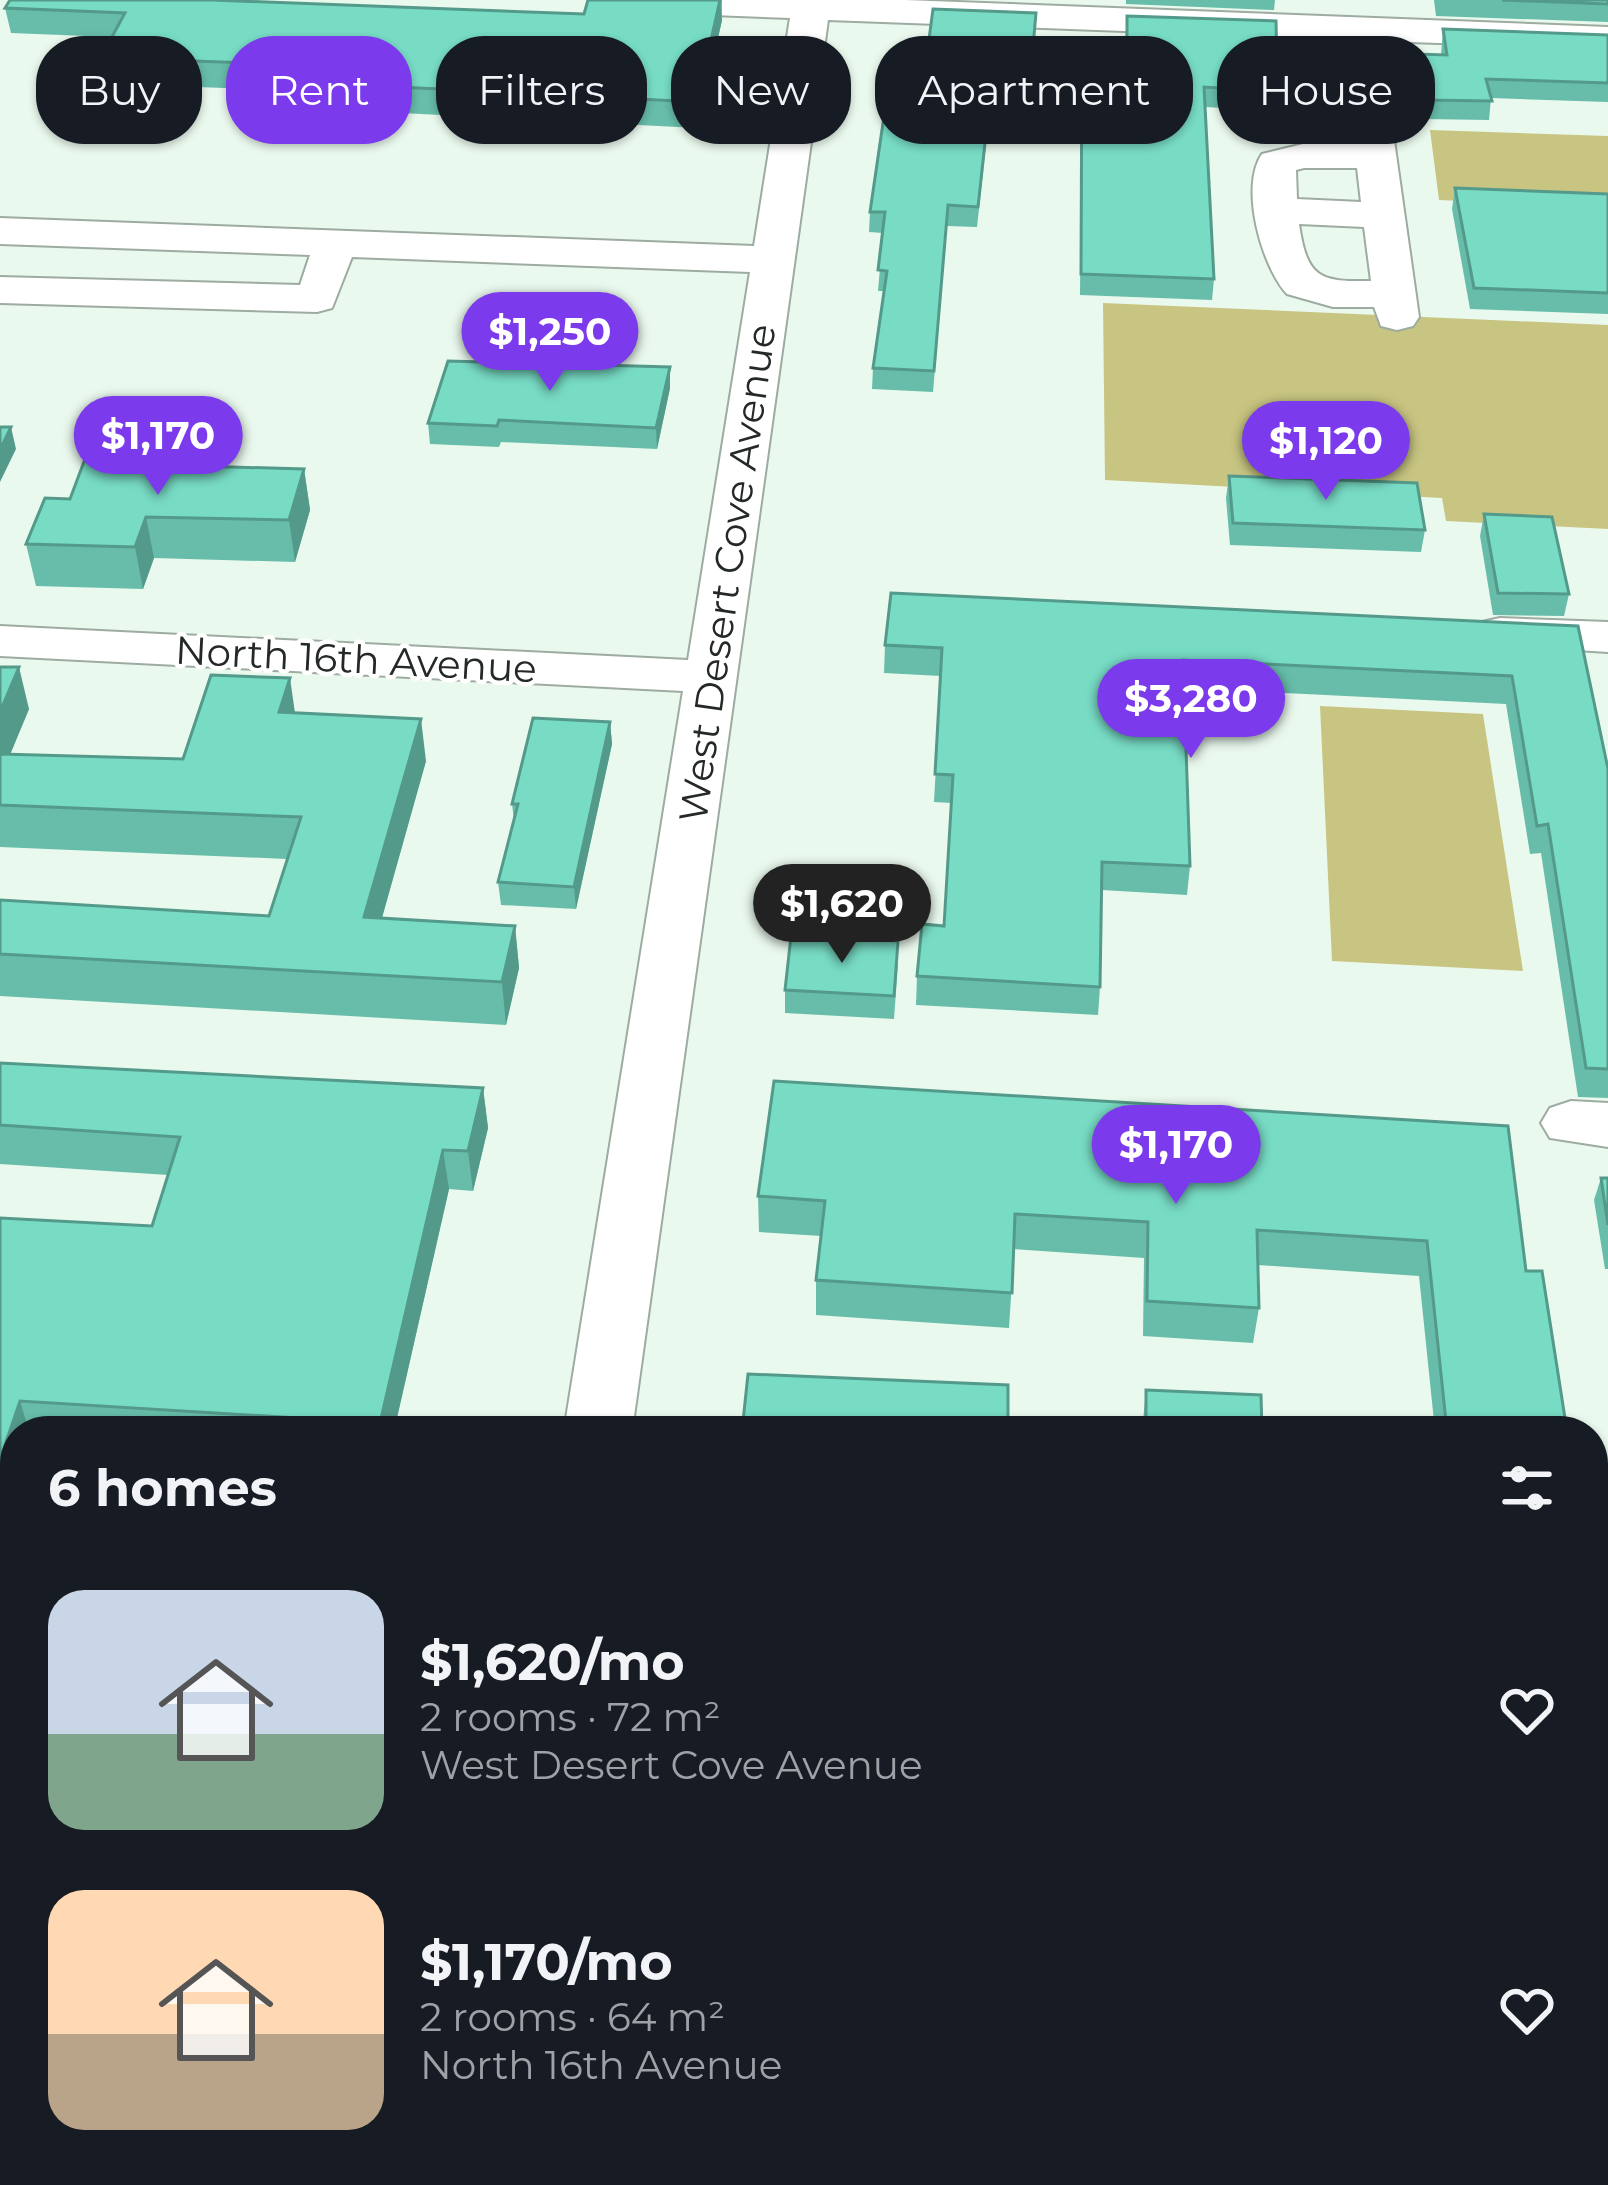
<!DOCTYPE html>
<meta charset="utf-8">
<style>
:root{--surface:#171b24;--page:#242831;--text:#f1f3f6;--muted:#9ea1a6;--accent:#7c3aed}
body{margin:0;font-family:Montserrat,sans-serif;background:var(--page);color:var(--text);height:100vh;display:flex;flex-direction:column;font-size:45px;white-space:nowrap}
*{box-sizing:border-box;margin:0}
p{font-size:39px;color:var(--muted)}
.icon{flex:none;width:66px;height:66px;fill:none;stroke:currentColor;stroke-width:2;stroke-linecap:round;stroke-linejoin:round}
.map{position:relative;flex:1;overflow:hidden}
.sheet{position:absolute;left:0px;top:1416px;width:1608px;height:771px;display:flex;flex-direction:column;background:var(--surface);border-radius:48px 48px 0 0;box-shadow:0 3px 9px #0004}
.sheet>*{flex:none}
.top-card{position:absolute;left:36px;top:36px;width:1536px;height:108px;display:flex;gap:24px}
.price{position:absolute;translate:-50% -102px;padding:0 27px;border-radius:42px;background:var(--accent);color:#fff;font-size:39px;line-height:78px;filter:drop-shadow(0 3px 6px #0008)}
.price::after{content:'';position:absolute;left:50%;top:72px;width:36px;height:27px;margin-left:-18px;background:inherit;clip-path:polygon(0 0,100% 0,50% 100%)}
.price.active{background:#222;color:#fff}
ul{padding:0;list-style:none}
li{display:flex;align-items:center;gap:36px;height:300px;padding:0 48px}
li span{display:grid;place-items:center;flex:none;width:336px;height:240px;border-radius:36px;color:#555}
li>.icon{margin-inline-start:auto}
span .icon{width:144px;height:144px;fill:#fffc;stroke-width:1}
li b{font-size:51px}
h2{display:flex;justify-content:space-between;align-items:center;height:144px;padding:0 48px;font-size:51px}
.pill{padding:0 42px;border-radius:48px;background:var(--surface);box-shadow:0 3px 9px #0004;font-size:42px;line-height:108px}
.pill.active{background:var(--accent);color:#fff}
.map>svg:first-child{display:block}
.green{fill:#c8c582}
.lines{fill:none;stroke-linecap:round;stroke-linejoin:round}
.minor-casing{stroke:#9daba0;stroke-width:4}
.minor{fill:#fff;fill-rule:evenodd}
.wall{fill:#67bda9}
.shaded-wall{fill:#549a8a}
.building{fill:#78dcc5;stroke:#549a8a;stroke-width:3}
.labels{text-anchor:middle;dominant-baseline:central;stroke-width:9;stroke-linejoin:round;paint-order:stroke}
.street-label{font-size:39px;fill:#242925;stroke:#fff}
</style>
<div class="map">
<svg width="1608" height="2185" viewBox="0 0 1608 2185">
<rect width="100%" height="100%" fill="#eaf9ee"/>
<g class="green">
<polygon points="1430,130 1608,136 1608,207 1439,200"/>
<polygon points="1103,303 1608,325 1608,529 1446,521 1442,498 1105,480"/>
<polygon points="1320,706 1483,714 1523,971 1332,961"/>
</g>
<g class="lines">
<g class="minor-casing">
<g id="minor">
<path d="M590,0H905L1608,27V49L1380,41L1419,317L1413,326L1397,330L1381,326L1374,307H1333L1287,294C1262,267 1239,187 1262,154L1303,144H1354L1341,39L828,20L632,1431H564L683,691L0,656V626L688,660L750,272L352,257L332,308L317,312L0,303V277L300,285L310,255L0,244V218L754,246L790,18L609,11L596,8ZM1304,168H1357L1361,202L1297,199L1296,170ZM1299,224L1364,227L1371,281C1319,282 1307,278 1299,224Z"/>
<polygon points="1500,618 1608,622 1608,652 1482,644 1475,633 1482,622"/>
<polygon points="1571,1101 1608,1103 1608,1147 1550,1138 1541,1123 1550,1108"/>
<polygon points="0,2057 15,2058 15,2136 0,2135"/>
<polygon points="449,2172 531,2172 529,2185 447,2185"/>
</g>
</g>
<use href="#minor" class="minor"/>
</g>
<g class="wall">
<polygon points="722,0 722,20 698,128 362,111 360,93 172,86 161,107 109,105 107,94 99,94 95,68 112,37 11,33 5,8 584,14"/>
<polygon points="1126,0 1275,0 1274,10 1126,4"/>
<polygon points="1434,0 1608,0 1608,22 1436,16"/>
<polygon points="1036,13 1029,100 991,99 977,227 947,226 933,392 872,389 873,368 884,291 878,291 883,233 869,232 870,212 925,70"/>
<polygon points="1127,16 1277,69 1274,88 1258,88 1256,110 1205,107 1214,279 1212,300 1080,295 1082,41 1125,42"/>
<polygon points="1443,29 1608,35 1608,102 1491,98 1489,120 1423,119 1413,73 1416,54 1441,55"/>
<polygon points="1455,188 1608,194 1608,314 1470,309 1452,209"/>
<polygon points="670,367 670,388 657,449 501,442 499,447 430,444 428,423"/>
<polygon points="171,465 304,469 310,510 295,562 154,558 143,589 36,586 26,544 70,499"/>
<polygon points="1229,476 1425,530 1421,552 1230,545 1226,498"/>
<polygon points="1484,514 1569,594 1564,616 1493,615 1480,536"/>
<polygon points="1578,626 1608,769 1608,1098 1578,1097 1541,853 1530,854 1506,704 1184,688 1190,866 1187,895 1102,890 1100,987 1098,1015 916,1005 917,976 944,926 952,803 934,802 941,676 884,673 885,645"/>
<polygon points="0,667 29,709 10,754 183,759 295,713 426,761 382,918 515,926 519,968 506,1025 0,996 0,900 269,916 287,859 0,847"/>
<polygon points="610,722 612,744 576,909 501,905 498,882 514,821 512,804"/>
<polygon points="898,964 894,1019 785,1013 785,990"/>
<polygon points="0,1063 483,1088 488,1128 473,1191 449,1189 394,1431 15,1431 15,1491 10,1507 0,1762 15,1763 15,1877 0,1876 0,1218 152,1226 168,1175 0,1164"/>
<polygon points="1508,1126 1526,1271 1567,1431 1435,1431 1419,1276 1258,1265 1259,1308 1253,1343 1143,1336 1144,1258 1014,1249 1009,1328 816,1315 816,1280 821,1236 759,1232 758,1196"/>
<polygon points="1601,1178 1608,1178 1608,1269 1605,1269 1594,1200"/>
<polygon points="1146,1390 1262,1431 1142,1431"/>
<polygon points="1593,1553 1608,1554 1608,1853 1593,1853"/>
</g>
<g class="shaded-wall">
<polygon points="720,0 722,20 698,128 697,102"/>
<polygon points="168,60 172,86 161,107 157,81"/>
<polygon points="670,367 670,388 657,449 656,428"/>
<polygon points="11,427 16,449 0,482 0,450"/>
<polygon points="304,469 310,510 295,562 289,520"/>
<polygon points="146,517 154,558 143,589 135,547"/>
<polygon points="19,667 29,709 0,779 0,712"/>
<polygon points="290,678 296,720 279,712"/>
<polygon points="421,719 426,761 370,960 364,917"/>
<polygon points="610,722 612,744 576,909 574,887"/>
<polygon points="515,926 519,968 506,1025 502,982"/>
<polygon points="483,1088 488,1128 473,1191 468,1151"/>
<polygon points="443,1150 449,1189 394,1431 382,1431 380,1423"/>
<polygon points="20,1401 29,1431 15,1431 15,1491 0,1537 0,1460"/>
<polygon points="15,1633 15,1713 0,1762 0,1681"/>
</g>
<g class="building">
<polygon points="10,0 212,0 584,14 588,0 720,0 697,102 359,85 365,67 168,60 157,81 104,79 110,69 95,68 125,13 5,8"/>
<polygon points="1502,0 1608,0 1608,4"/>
<polygon points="933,9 1036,13 1030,81 992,79 978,207 948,205 934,371 873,368 887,271 878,270 885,212 870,212 891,68 925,70"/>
<polygon points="1127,16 1276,21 1277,69 1257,68 1258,90 1204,87 1214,279 1081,274 1082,41 1127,42"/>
<polygon points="1443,29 1608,35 1608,83 1486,79 1492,101 1426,100 1416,54 1447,55"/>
<polygon points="1455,188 1608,194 1608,293 1474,288"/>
<polygon points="448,361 670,367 656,428 499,420 497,426 428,423"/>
<polygon points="0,427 11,427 0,450"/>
<polygon points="88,451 169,453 164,465 304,469 289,520 146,517 135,547 26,544 45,498 70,499"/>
<polygon points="1229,476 1417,483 1425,530 1233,523"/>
<polygon points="1484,514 1552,517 1569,594 1498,593"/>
<polygon points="891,593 1578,626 1608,769 1608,1069 1586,1068 1548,824 1537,826 1512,676 1183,660 1190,866 1102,862 1100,987 917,976 922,924 944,926 953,775 935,774 942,648 885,645"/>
<polygon points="0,667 19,667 0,712"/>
<polygon points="211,675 290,678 279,712 421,719 364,917 515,926 502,982 0,954 0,900 269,916 301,817 0,805 0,754 183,759"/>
<polygon points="533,718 610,722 574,887 498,882 518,804 512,804"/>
<polygon points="791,936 898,941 894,996 785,990"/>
<polygon points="0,1063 483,1088 468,1151 443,1150 380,1423 20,1401 0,1460 0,1218 152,1226 180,1137 0,1125"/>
<polygon points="774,1081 1508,1126 1526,1271 1542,1271 1567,1431 1447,1431 1427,1241 1257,1230 1259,1308 1147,1301 1148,1222 1015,1214 1012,1293 816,1280 825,1201 758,1196"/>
<polygon points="1601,1178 1608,1178 1608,1225"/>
<polygon points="748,1374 1008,1385 1008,1431 742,1431"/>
<polygon points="1146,1390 1261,1395 1262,1431 1146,1431"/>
<polygon points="0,1507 15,1508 15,1633 0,1681"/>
<polygon points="1593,1553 1608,1554 1608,1820 1593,1819"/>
<polygon points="0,1762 15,1763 15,1841 0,1840"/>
<polygon points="878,2172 896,2172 1033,2185 877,2185"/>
</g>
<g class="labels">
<g class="street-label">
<text transform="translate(727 573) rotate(-82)">West Desert Cove Avenue</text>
<text transform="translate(356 659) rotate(3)">North 16th Avenue</text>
</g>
</g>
</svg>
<b class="price" style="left:550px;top:394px">$1,250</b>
<b class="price" style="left:158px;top:498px">$1,170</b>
<b class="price" style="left:1326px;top:503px">$1,120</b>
<b class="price" style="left:1191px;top:761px">$3,280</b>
<b class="price active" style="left:842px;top:966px">$1,620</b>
<b class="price" style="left:1176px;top:1207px">$1,170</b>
<div class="top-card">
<a class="pill">Buy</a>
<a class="pill active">Rent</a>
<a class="pill">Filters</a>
<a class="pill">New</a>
<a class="pill">Apartment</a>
<a class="pill">House</a>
</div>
<section class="sheet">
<h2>6 homes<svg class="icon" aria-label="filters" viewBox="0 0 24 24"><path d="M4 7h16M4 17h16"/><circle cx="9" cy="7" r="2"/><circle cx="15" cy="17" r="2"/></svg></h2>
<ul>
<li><span style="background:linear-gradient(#c9d6e8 60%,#7fa58c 0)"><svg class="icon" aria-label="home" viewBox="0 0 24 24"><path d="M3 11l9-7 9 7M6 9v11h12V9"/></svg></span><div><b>$1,620/mo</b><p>2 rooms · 72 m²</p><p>West Desert Cove Avenue</p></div><svg class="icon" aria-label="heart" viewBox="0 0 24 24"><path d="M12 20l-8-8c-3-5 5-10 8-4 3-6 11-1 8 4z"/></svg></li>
<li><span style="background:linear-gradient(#ffd9b3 60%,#b9a48a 0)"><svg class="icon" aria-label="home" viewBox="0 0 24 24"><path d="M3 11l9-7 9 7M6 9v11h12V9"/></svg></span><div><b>$1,170/mo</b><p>2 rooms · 64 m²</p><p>North 16th Avenue</p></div><svg class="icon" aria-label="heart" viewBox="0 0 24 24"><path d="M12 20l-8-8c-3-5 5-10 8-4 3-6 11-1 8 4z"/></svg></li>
</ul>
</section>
</div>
